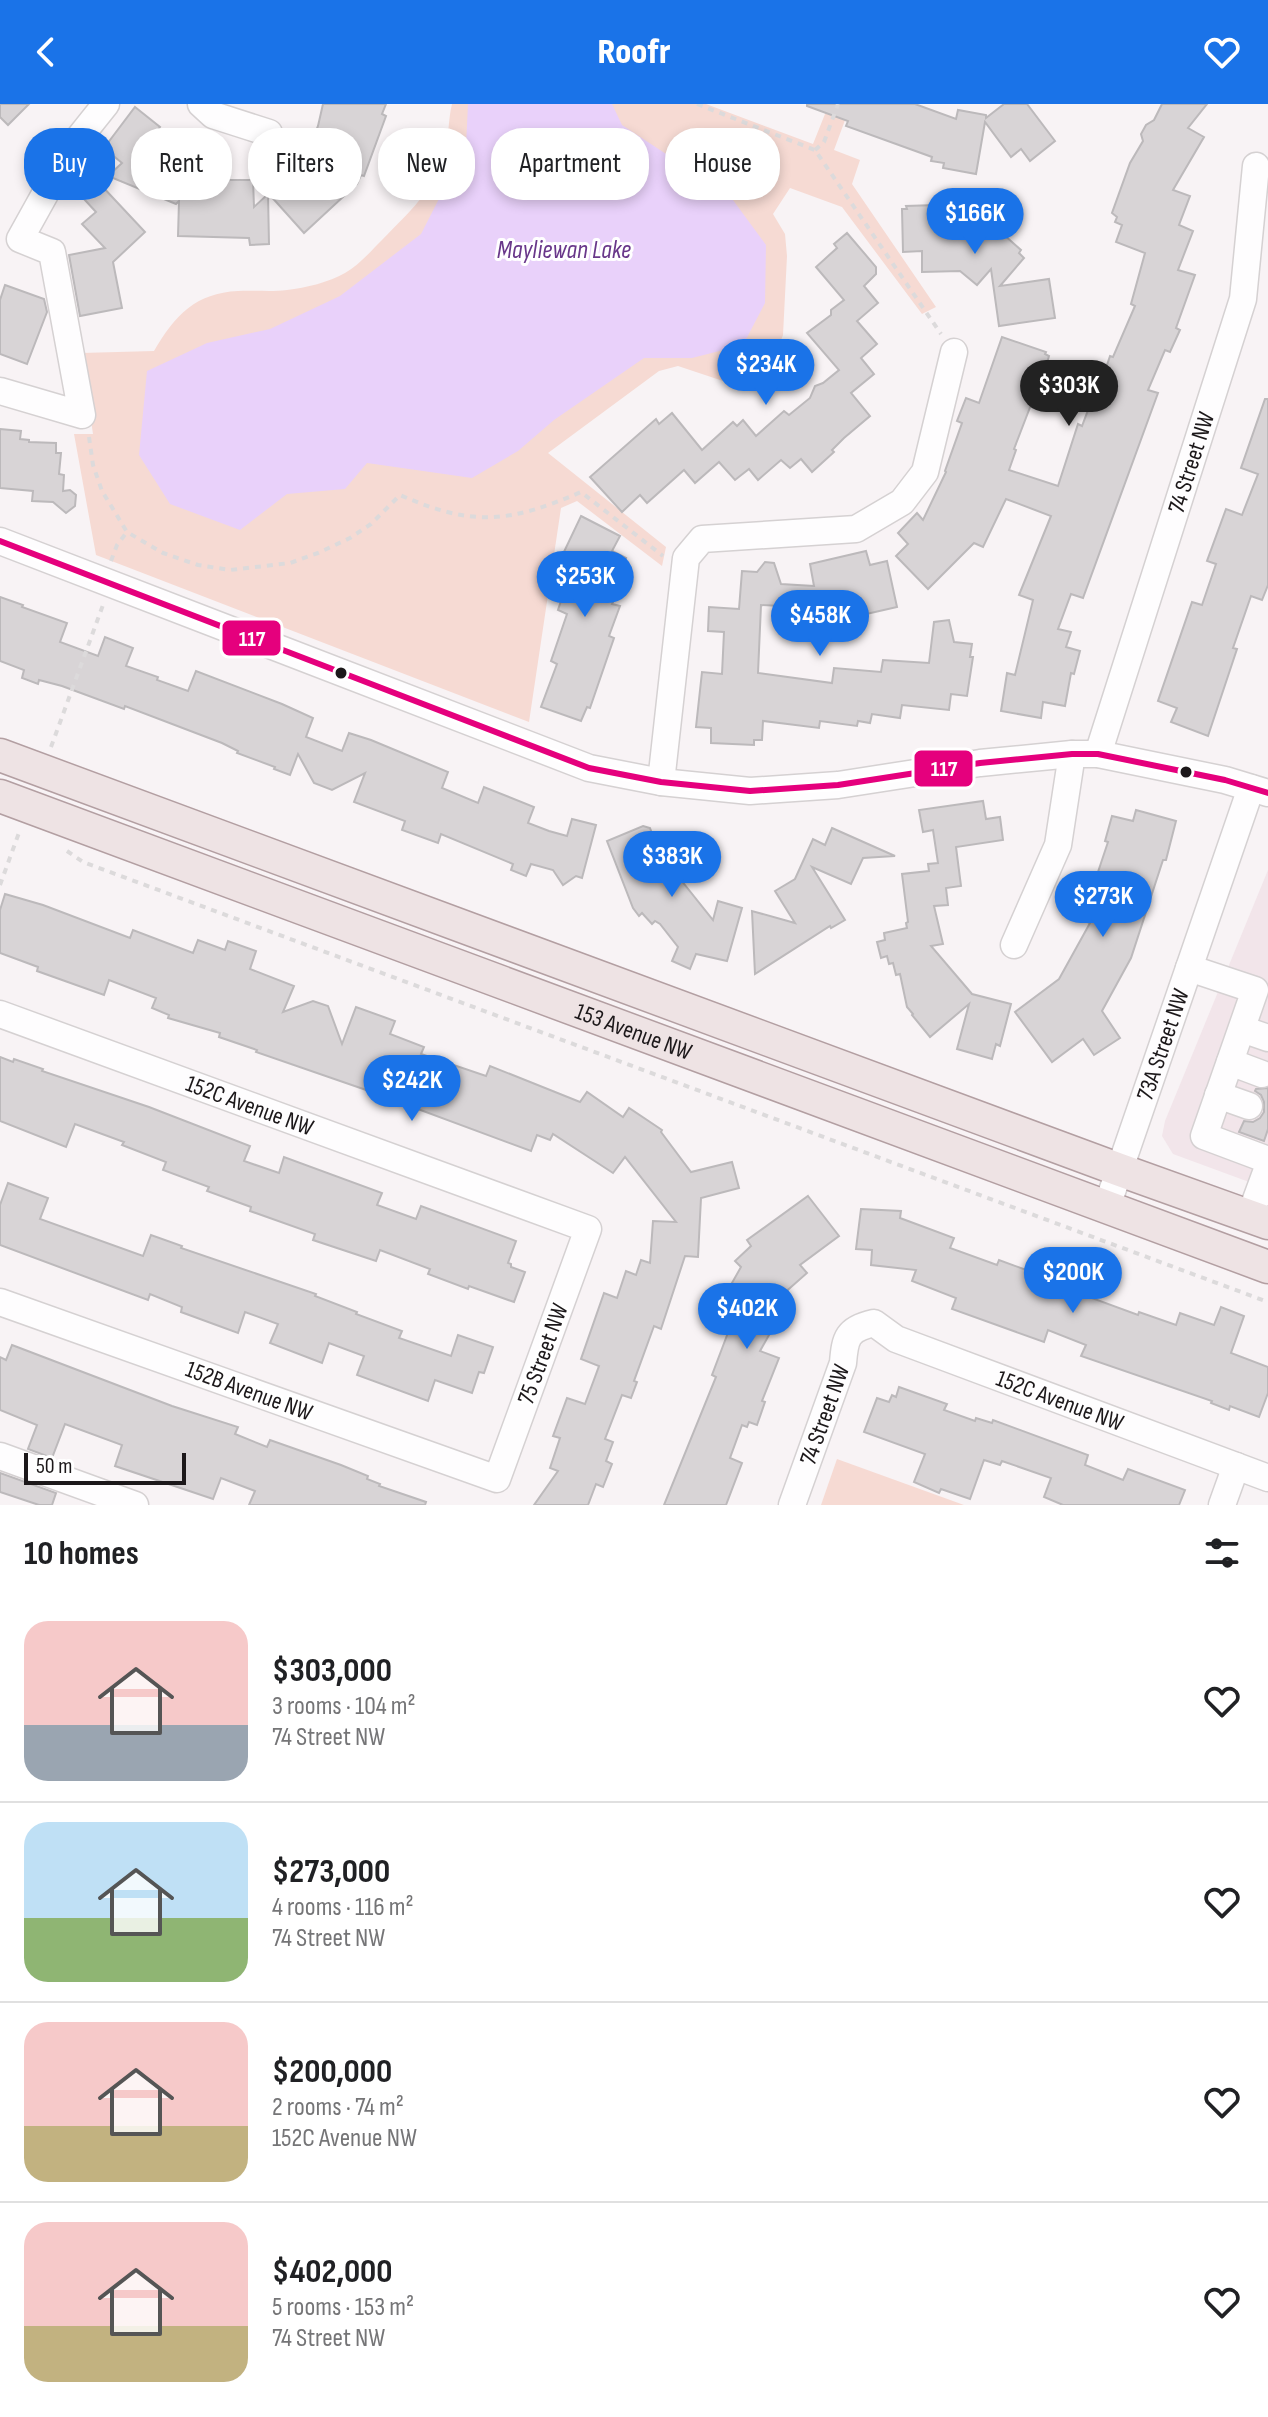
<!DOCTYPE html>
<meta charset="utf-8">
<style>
:root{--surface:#fff;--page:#f6f6f6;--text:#202124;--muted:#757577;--line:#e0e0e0;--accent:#1a73e8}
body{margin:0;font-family:"Sofia Sans Condensed",sans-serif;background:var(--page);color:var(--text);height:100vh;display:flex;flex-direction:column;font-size:30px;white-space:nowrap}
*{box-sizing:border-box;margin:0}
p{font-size:26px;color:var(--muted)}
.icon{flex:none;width:44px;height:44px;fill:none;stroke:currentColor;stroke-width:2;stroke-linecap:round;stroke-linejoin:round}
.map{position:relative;height:1401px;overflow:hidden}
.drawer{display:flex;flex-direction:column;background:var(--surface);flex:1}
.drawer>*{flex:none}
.hud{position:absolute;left:24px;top:24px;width:800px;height:72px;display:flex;gap:16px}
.scale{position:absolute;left:24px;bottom:20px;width:162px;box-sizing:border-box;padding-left:8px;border:4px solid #1c181a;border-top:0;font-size:22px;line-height:28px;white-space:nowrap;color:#1c181a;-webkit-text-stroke:6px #fff;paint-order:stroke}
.price{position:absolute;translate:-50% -68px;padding:0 18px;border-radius:28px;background:var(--accent);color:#fff;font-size:26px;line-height:52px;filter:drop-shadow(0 2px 4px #0008)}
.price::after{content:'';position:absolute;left:50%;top:48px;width:24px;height:18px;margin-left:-12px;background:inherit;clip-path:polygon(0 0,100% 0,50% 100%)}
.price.on{background:#222;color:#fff}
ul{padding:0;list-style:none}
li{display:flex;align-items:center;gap:24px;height:200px;padding:0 24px}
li+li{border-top:2px solid var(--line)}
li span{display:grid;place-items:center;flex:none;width:224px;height:160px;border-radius:24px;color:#555}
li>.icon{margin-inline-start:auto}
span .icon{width:96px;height:96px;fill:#fffc;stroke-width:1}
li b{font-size:34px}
h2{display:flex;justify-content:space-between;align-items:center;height:96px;padding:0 24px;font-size:34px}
.chip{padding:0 28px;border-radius:32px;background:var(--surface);box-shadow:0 4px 12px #0003;font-size:28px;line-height:72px}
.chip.on{background:var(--accent);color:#fff}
header{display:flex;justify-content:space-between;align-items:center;height:104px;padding:0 24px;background:var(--accent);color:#fff;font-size:36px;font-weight:800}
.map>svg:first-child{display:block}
.built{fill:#f2e5ea}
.green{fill:#f6dad3}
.water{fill:#e9d1fa}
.building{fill:#d8d4d6;stroke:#bcb9bb;stroke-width:2}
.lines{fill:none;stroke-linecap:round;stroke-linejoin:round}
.minor-casing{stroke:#d5d1d2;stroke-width:29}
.major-casing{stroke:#b39fa2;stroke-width:35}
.path{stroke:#dcdadb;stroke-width:4;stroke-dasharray:6 6;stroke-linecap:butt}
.minor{stroke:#fefdfe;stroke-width:26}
.major{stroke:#eee3e4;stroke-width:32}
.bus-1-casing{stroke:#fff;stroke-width:12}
.bus-1{stroke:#e5007d;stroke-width:6}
.bus-dot{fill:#1c181a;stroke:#fff;stroke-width:3}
.labels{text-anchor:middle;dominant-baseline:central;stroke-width:6;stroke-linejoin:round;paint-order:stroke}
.street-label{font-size:24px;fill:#1c181a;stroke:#fff}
.water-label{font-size:26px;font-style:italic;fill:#69378a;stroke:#fff}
.line-badge{stroke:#fff;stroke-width:3}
.badge-label{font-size:22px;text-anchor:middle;font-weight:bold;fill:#fff}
</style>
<header><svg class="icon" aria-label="back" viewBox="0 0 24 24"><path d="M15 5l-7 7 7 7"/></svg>Roofr<svg class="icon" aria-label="heart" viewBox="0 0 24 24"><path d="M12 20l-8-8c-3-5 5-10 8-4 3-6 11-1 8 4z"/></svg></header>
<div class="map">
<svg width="1268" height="1401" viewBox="0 0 1268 1401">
<rect width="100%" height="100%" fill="#f8f3f5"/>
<polygon class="built" points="1268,766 1268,1085 1173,1050 1162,1032 1165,1017"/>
<g class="green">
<path d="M452,0H706L813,40L829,0H851L834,46L860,56L852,80L936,203L922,210L842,103L790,84L773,110L785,130L787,152L783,231L774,254L762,267L748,276L726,278L678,262L659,267L548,349L666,443L662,462L577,397L561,404L529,618L96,451L74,330H93L81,249L154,247C175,211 196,189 238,187C254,186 271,188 287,186C306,184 329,178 345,169C359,161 371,147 382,136C410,107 432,89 445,48C449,33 448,16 452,0Z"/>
<polygon points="837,1355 964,1401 821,1401"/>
</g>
<polygon class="water" points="468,0 612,0 622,21 730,92 766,141 765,199 743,241 692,254 644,254 554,316 518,347 472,374 367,359 345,385 287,390 240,426 170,400 139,351 147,267 207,239 270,225 340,192 421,130 466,42"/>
<g class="building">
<polygon points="0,0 29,0 8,21 0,13"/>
<polygon points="323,0 386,0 382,10 386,12 364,72 361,71 357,80 304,129 269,90 303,59 318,22"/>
<polygon points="807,0 915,0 956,15 958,6 986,11 986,14 1004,0 1027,0 1055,37 1030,57 1021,45 1011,53 985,18 976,70 943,64 944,59 931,57 932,53 846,22 848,17 807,2"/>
<polygon points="1162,0 1207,0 1188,24 1204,33 1173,86 1190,92 1179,121 1193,127 1178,166 1195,171 1176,224 1180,226 1170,248 1165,246 1148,286 1158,289 1083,494 1071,490 1058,525 1071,528 1066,543 1080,547 1074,570 1071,569 1065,602 1043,598 1041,614 1001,607 1007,569 1015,571 1033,496 1019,491 1051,412 1006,395 983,443 974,439 928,485 896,452 908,440 898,429 917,409 923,416 946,368 945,367 962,319 957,317 966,294 979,299 1002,233 1046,248 1045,250 1049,252 1037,294 1034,293 1014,345 1016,346 1009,366 1058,382 1078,320 1082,322 1102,269 1104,270 1110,252 1113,253 1135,202 1131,200 1145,149 1116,138 1122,121 1115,118 1117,113 1112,109 1130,59 1143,37 1141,30 1146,21 1154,16"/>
<polygon points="135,3 160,23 153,33 189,48 177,76 253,76 254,103 268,90 269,140 250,141 249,134 178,132 179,97 176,100 108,72 122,59 104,44"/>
<polygon points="100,80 145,128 113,158 122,204 80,212 69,151 105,144 82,120 96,108 84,95"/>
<polygon points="970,92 989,97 985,114 1021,146 1019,149 1024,154 1000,182 1049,175 1055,214 999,222 991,165 977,181 960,167 922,168 922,147 903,148 902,105 907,105 906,102 968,100"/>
<polygon points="847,129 876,163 876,170 864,182 878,199 857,217 877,240 861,254 874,270 851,289 870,312 844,334 832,346 834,348 812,368 801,355 790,364 781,356 758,376 749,365 735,376 719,358 695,379 684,366 647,399 640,391 622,408 590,373 656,315 659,320 672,309 702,346 733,318 737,322 743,316 756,332 784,307 789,311 810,294 815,282 823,279 839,266 807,229 831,211 831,206 844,196 816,163 837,144 834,140"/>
<polygon points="5,181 44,195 47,208 27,260 0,250 0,196"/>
<polygon points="1265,295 1268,295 1268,481 1262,496 1251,492 1233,544 1237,545 1208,632 1171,618 1177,604 1158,597 1192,498 1202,501 1216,460 1207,457 1226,405 1242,411 1258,370 1241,364"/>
<polygon points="0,325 21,327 20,335 29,336 29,338 56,339 56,349 61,349 59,370 64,371 63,387 70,386 76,391 75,402 66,409 53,398 32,397 33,387 0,384"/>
<polygon points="581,412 620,432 612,447 626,454 613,479 617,489 612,500 620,502 609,532 614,534 590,604 587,603 581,617 541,603 557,560 551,557 567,510 558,506 563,491 560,490 572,456 562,452"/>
<polygon points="866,447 870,461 887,457 897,503 805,524 801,503 761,501 758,569 832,579 834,564 881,568 883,556 929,559 934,518 949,516 954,538 972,540 970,553 973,553 967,592 951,590 949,606 902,601 900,614 872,610 870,619 858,617 857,622 820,617 819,624 763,617 762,636 754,636 754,641 711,639 711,624 696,623 702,568 722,570 724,528 708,527 709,503 739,505 742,467 757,468 765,458 774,459 781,480 814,482 810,460"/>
<polygon points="0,493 23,501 22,503 67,519 60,538 98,552 105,533 133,544 126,562 158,573 157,576 188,587 196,567 282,600 313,614 306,633 342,647 349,629 371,636 448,668 442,684 478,699 484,683 534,703 528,719 549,727 567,732 572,715 596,721 582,774 576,772 563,781 553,766 531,760 526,772 511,766 513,760 441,730 438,739 402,726 405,717 354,698 365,669 332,686 314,679 298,650 290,671 274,665 275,663 237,649 238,647 222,639 125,602 124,605 62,582 39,576 38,580 22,574 24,566 0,557"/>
<polygon points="983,697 986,715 1000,713 1003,736 956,743 961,782 946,784 948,801 934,802 943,840 931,842 972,890 1011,900 1000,942 996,940 992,955 957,945 969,900 930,933 912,911 913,910 907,903 900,870 896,871 893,859 889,860 887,852 881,854 877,838 885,836 884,829 907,824 906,819 908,818 902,770 929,767 928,760 938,759 933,726 923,728 919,706"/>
<polygon points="1136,706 1176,717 1166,756 1163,756 1131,854 1102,907 1120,934 1094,951 1083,935 1052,958 1015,908 1059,875 1090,819 1082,816 1108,738 1105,737 1112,712 1133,717"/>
<polygon points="643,722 650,724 656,741 666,737 681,776 713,816 718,797 742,804 727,857 696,850 690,865 672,857 678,843 660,820 655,817 652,820 642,809 639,812 633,804 607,737"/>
<polygon points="832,724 895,752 863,754 851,780 812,763 845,816 831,824 830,822 755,870 752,807 795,819 775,787 795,775 813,735 825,741"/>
<polygon points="5,790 43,801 130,834 133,826 193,849 198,836 225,846 228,837 256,847 250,865 294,882 283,908 313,897 328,902 342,940 356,903 395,917 390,930 424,943 421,950 486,972 490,962 580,998 587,988 623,1013 629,1004 662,1026 661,1028 691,1068 732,1058 739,1084 701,1094 698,1153 685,1152 661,1225 654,1222 634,1277 637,1278 631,1294 622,1291 605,1335 613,1338 606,1357 612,1360 603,1383 596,1380 588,1401 534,1401 558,1367 550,1364 560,1334 553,1332 567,1294 585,1300 599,1262 581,1255 604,1189 617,1194 626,1167 636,1171 641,1156 650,1159 653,1117 676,1118 625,1053 613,1069 553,1030 550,1036 537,1031 531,1047 372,988 256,948 257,946 219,933 220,929 168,914 169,911 152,904 156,894 109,876 104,891 37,867 38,863 0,849 0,806"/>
<polygon points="0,953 13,958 14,955 43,965 42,967 149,1003 250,1042 244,1057 279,1069 284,1053 382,1089 377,1101 416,1115 421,1102 516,1137 508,1159 511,1160 511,1163 525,1168 514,1198 469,1182 468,1185 428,1170 430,1165 380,1146 376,1157 313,1136 315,1130 250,1107 251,1103 207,1087 209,1083 163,1066 166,1058 122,1041 124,1038 75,1020 66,1043 0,1017"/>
<polygon points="1268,984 1268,1025 1264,1037 1239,1028 1244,1017 1253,1018 1260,1014 1264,1008 1264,998 1261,991 1255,987 1256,985"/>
<polygon points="8,1079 48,1094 40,1115 143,1152 151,1131 182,1142 181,1144 316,1190 315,1192 357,1208 356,1210 402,1227 399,1234 451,1252 458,1231 493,1243 484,1269 479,1268 472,1289 435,1276 428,1297 357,1271 364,1252 329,1239 322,1259 270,1239 278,1220 245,1208 238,1229 181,1208 182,1203 150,1190 148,1196 0,1141 0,1101"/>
<polygon points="808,1092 839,1132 800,1161 807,1169 773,1199 783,1206 760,1247 779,1254 762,1297 765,1298 757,1321 749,1318 747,1323 742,1321 730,1354 742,1359 726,1401 664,1401 716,1273 712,1271 729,1226 711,1216 741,1163 735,1157 751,1142 747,1136"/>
<polygon points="861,1105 901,1107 900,1114 954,1134 950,1144 997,1161 999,1156 1029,1167 1029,1165 1080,1184 1078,1189 1138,1211 1139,1208 1176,1221 1180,1209 1214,1221 1221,1203 1244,1212 1231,1249 1268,1263 1268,1289 1259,1313 1230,1302 1229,1306 1211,1299 1212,1297 1081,1252 1086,1241 1048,1226 1044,1238 952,1205 956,1194 912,1177 916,1166 871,1161 872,1146 856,1145"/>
<polygon points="12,1241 172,1302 238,1323 235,1330 267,1343 270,1336 341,1361 368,1372 367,1375 380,1380 379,1382 426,1398 425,1401 249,1401 255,1387 221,1374 213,1395 115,1362 122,1341 65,1320 52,1354 28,1345 37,1321 0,1306 0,1253 6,1256"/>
<polygon points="899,1283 947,1300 944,1306 975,1317 976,1314 992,1319 993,1316 1088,1351 1085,1361 1123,1376 1128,1365 1185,1386 1179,1401 1063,1401 1044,1393 1051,1374 1002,1357 1000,1361 984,1356 970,1395 941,1385 939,1389 914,1378 925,1350 864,1328 877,1294 889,1298 892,1291 896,1293"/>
<polygon points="0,1369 56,1389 52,1401 39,1401 0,1388"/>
</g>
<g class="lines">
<g class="minor-casing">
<g id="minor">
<polyline points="201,0 213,11 269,29"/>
<polyline points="0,287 82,311 52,148 20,135 70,45 106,0"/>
<polyline points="0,437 589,664 661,678 750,687 838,681 980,659 1072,650 1098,650 1225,676 1268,689"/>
<path id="s1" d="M1098,650L1243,195L1256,62"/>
<polyline points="661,678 686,454 702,435 856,425 902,398 925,368 954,248"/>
<polyline points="1014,841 1058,741 1072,650"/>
<polyline points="1189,864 1255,886 1204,1032 1268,1056"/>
<path id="s2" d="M0,910L588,1125L497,1375L0,1198"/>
<polyline points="1242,925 1268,934"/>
<polyline points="1230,958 1262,970"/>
<polyline points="1218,991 1249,1002"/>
<path id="s3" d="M1106,1105L1251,684"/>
<polyline points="1250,1112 1268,1063"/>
<polyline points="0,1352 135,1401"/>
<path id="s4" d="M792,1401L843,1259C845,1234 847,1225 874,1219L896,1235L1268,1374"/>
<polyline points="1222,1401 1236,1362"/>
</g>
</g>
<g class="major-casing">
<g id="major">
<polyline points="0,651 1120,1066 1268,1119"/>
<path id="s5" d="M0,692L1268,1163"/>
</g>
</g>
<g class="path">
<polyline points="697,0 815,46 941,230"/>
<polyline points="815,46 824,38 838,0"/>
<path d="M89,333L93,361L102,387L127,428L163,449L198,461L230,466L290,459L318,449L350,434L371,420L400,391C473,423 509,419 581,388L663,452"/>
<polyline points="111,457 117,441 127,428"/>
<polyline points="51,643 103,501"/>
<polyline points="67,747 83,758 1268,1198"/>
<polyline points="0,781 20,726"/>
</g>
<use href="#minor" class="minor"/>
<use href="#major" class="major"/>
<g class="bus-1-casing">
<polyline id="bus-1" points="0,437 589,664 661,678 750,687 838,681 980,659 1072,650 1098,650 1225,676 1268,689"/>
</g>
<use href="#bus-1" class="bus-1"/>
</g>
<g class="bus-dot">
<circle cx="341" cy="569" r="7"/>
<circle cx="1186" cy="668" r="7"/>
</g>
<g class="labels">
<g class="street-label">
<text stroke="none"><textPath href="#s1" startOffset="306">74 Street NW</textPath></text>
<text stroke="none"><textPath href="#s5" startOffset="676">153 Avenue NW</textPath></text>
<text stroke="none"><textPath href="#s3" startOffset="174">73A Street NW</textPath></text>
<text stroke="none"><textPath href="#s2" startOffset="266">152C Avenue NW</textPath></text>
<text transform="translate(543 1250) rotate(-70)">75 Street NW</text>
<text transform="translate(249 1287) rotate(20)">152B Avenue NW</text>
<text stroke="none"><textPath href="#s4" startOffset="410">152C Avenue NW</textPath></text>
<text stroke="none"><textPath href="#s4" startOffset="96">74 Street NW</textPath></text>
</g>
<g class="water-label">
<text x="564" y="146">Mayliewan Lake</text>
</g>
</g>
<g class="line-badge">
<rect x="221" y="515" width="61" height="38" rx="8" fill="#e5007d"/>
<rect x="913" y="645" width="61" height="39" rx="8" fill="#e5007d"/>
</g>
<g class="badge-label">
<text x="252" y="542">117</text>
<text x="944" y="672">117</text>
</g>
</svg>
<div class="scale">50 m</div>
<b class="price" style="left:975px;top:152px">$166K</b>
<b class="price" style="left:766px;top:303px">$234K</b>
<b class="price on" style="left:1069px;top:324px">$303K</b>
<b class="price" style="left:585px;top:515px">$253K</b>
<b class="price" style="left:820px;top:554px">$458K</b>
<b class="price" style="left:672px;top:795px">$383K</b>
<b class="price" style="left:1103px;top:835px">$273K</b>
<b class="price" style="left:412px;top:1019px">$242K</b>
<b class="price" style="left:1073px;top:1211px">$200K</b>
<b class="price" style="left:747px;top:1247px">$402K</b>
<div class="hud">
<a class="chip on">Buy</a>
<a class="chip">Rent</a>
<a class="chip">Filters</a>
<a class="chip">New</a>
<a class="chip">Apartment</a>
<a class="chip">House</a>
</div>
</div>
<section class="drawer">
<h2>10 homes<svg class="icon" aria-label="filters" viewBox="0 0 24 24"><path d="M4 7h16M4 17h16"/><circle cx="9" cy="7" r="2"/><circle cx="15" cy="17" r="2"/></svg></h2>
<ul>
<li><span style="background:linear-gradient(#f6c9c9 65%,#9aa5b1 0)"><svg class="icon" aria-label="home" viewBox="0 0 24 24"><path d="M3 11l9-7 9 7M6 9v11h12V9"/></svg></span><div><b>$303,000</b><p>3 rooms · 104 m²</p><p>74 Street NW</p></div><svg class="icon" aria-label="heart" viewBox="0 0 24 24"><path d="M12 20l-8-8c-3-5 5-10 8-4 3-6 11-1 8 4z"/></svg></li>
<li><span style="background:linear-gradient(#bfe0f5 60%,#8fb573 0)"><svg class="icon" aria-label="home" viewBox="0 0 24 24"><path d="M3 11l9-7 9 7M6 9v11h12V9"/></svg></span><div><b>$273,000</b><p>4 rooms · 116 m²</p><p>74 Street NW</p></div><svg class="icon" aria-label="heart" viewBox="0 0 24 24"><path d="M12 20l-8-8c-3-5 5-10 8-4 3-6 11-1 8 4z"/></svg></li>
<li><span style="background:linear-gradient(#f6c9c9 65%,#c2b280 0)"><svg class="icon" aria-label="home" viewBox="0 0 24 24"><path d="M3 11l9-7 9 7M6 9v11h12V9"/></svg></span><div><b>$200,000</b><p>2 rooms · 74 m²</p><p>152C Avenue NW</p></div><svg class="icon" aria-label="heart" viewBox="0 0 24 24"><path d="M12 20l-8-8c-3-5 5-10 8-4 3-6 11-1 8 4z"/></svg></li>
<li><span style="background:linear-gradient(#f6c9c9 65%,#c2b280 0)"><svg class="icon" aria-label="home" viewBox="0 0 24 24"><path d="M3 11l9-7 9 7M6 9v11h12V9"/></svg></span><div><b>$402,000</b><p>5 rooms · 153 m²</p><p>74 Street NW</p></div><svg class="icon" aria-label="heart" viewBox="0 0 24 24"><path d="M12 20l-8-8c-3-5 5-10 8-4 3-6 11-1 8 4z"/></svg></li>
</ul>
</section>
